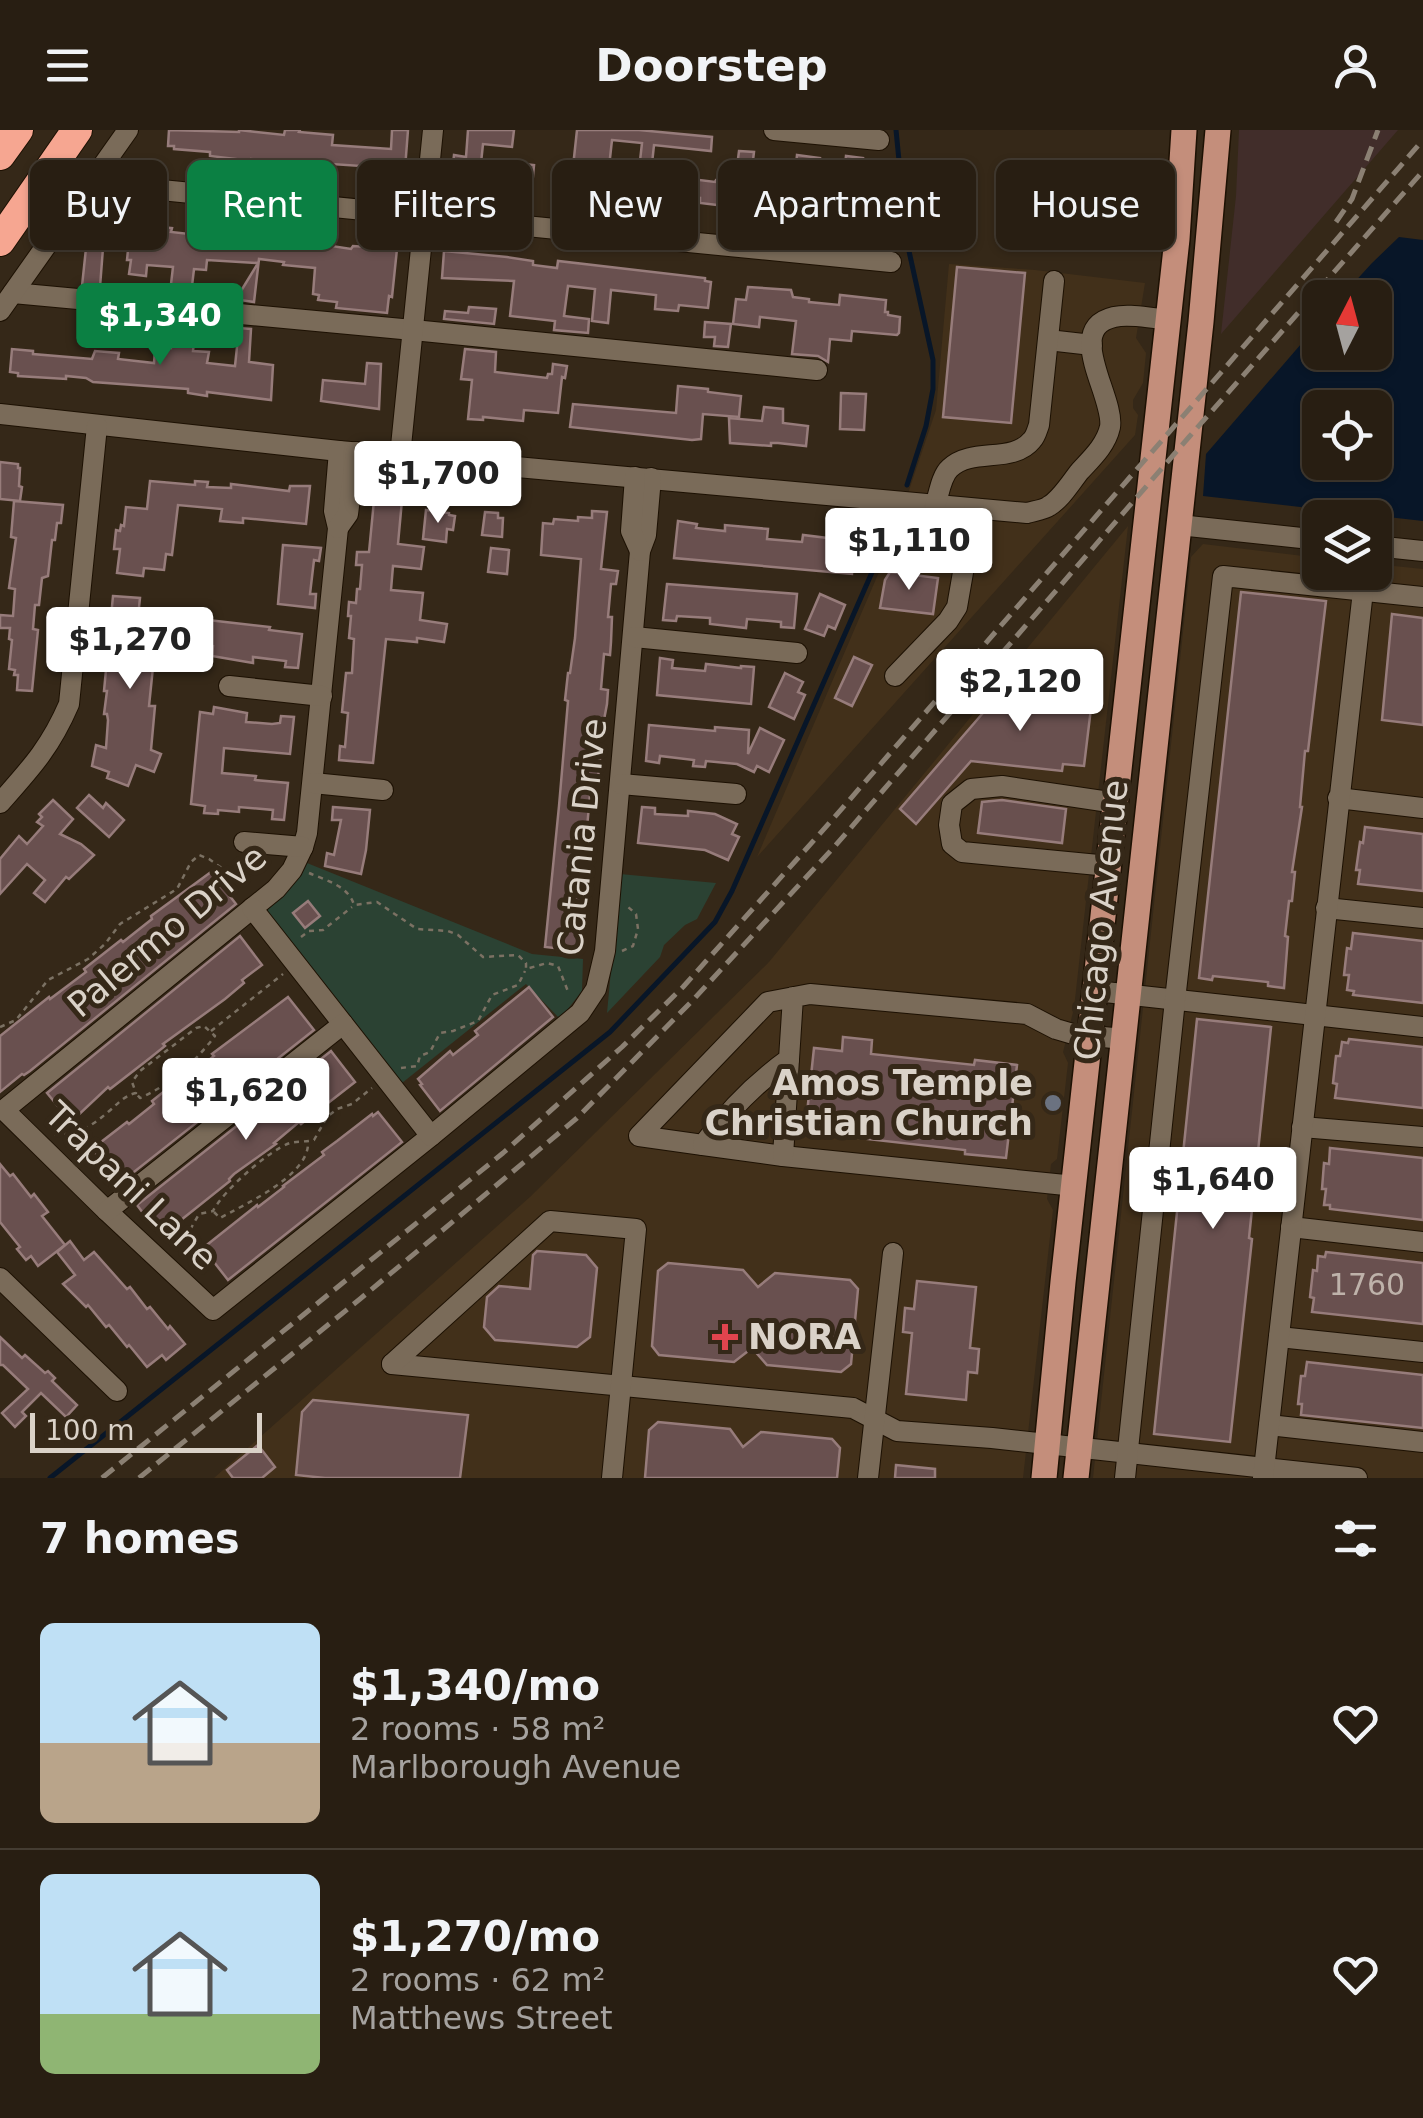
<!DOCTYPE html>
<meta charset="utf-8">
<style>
:root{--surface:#281e12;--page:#30271b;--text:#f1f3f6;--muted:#a5a29f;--line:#443c32;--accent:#0b8043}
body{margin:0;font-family:"DejaVu Sans",sans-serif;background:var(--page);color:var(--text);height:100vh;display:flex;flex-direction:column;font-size:38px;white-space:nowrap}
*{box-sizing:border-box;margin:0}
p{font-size:32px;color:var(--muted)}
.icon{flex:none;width:55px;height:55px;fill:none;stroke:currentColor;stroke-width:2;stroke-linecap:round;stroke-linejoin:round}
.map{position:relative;height:1348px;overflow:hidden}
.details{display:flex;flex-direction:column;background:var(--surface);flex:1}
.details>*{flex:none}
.banner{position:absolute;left:30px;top:30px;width:1365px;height:90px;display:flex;gap:20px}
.needle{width:65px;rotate:6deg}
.controls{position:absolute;left:1302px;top:150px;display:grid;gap:20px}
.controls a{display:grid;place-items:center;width:90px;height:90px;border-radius:15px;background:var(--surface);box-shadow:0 2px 8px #0004,0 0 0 2px var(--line);font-size:50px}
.scale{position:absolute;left:30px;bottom:25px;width:232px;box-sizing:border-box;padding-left:10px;border:5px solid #dad2c8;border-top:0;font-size:28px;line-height:35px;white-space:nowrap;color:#dad2c8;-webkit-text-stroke:8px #352818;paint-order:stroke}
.price{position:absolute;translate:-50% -85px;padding:0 22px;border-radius:10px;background:#fff;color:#222;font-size:32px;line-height:65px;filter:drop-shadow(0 2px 5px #0008)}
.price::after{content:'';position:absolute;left:50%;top:60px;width:30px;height:22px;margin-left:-15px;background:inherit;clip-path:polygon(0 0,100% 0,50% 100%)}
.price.active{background:var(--accent);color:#fff}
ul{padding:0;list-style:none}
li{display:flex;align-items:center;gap:30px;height:250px;padding:0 40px}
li+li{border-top:2px solid var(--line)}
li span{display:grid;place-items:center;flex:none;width:280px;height:200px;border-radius:15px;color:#555}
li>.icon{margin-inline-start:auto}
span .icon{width:120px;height:120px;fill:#fffc;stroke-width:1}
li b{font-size:42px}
h2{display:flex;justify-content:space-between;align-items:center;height:120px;padding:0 40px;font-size:42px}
.tag{padding:0 35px;border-radius:15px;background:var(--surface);box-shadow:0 2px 8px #0004,0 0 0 2px var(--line);font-size:35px;line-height:90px}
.tag.active{background:var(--accent);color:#fff}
header{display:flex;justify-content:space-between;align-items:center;height:130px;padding:0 40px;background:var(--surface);font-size:45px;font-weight:600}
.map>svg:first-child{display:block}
.built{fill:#42301a}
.industrial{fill:#412d2a}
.green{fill:#2b4233}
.water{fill:#081628;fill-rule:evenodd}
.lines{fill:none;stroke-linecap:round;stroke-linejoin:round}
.stream{stroke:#081628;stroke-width:5}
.building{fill:#69504f;stroke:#977c7b;stroke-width:2.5;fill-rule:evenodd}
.minor-casing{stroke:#1d1103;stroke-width:22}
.major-casing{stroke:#1d1103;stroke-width:28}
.highway-casing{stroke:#1d1103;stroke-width:32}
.path{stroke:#7b7163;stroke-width:2.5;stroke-dasharray:5 5;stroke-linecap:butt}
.minor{stroke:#7a6b59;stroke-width:20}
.major{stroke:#c48e7b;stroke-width:25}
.highway{stroke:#f6a691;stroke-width:30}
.rail{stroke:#8b8073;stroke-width:5;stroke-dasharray:15 8;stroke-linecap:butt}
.worship-dot{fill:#6b7280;stroke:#352818;stroke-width:4}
.health-dot{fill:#e0444e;stroke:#352818;stroke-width:4}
.labels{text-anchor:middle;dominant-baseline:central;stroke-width:10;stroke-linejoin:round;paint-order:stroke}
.number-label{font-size:30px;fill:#beb2aa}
.street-label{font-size:35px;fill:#dad2c8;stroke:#352818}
.poi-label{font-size:35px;font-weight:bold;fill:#dad2c8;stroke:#352818;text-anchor:end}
</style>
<header><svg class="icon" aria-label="menu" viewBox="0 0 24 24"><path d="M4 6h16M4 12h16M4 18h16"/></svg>Doorstep<svg class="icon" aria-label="person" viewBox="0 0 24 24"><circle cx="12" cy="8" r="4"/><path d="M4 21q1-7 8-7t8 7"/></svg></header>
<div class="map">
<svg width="1423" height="1348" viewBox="0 0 1423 1348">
<rect width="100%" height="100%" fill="#352818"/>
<g class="built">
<polygon points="949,134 1035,140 1145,153 1136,208 1146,223 1143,253 1133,270 1133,278 1138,285 1135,305 757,727 891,414 936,280"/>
<polygon points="1128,396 1074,878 1063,922 1068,933 1057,1029 1051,1034 1047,1069 1053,1080 1023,1348 214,1348 530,1067 769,832"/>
<polygon points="1203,414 1320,428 1320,442 1375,442 1375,434 1423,439 1423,1348 1093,1348 1191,427"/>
</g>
<polygon class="industrial" points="1239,0 1398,0 1221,204 1236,66"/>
<g class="green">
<polygon points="307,733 532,824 583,829 582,861 560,889 526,854 402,953 265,783"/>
<polygon points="620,744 716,753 697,789 685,795 664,815 660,827 607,883"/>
</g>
<path class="water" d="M1399,107L1423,110V391L1203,366L1206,324L1320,192V222H1375V168L1341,167L1372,133ZM1320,278H1375V332H1320Z"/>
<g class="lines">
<g class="stream">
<polyline points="896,0 907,112 933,230 933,259 926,296 907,355"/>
<polyline points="50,1348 610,902 715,792 732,761 895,390"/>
</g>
</g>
<g class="building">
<polygon points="169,0 239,2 239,0 284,5 285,0 300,0 299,2 333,5 332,15 391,19 392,0 408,0 405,39 332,34 331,37 251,29 250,33 235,32 236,29 210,26 210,22 174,19 174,16 168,16"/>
<polygon points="468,0 514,0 512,17 483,14 479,52 462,51 463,45 452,44 454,25 466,27"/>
<path d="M577,0H639L712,7L711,21L654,15L651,43L680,48V45L692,46L691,49L715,52L716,50L728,51L726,76L700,73V68L620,62L619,64L560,57L562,36L573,37ZM612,10L642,13L639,40L609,37Z"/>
<polygon points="739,21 754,22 751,47 736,45"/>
<polygon points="797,25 820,28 818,53 843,56 846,26 863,28 860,55 879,57 876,88 860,86 861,83 831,80 830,84 799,81 801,64 793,64"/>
<polygon points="506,32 534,35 532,57 504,54"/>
<polygon points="751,55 778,57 776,80 749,78"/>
<polygon points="106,89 151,94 151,96 172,98 171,102 198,105 199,102 206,101 250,106 249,110 286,114 286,109 351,119 353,116 397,119 392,167 389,166 387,183 336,178 337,172 318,170 319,165 313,164 315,138 283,135 284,132 259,129 254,172 240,170 241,161 258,133 207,130 206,140 194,139 192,156 184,155 171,154 173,137 147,135 146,146 129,144 131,130 127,130 128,120 103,118 100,157 82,156 89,90 105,92"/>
<polygon points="444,121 507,127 533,131 533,135 557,138 558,131 705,148 705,151 711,152 708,178 679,175 678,181 655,179 656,165 611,160 608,193 592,191 595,159 568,156 564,186 589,189 588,203 554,200 555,191 510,186 514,151 442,148"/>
<polygon points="957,137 1025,143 1011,293 943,287"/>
<polygon points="748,157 791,160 793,167 809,169 809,172 839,175 840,165 886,170 885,182 888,182 888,185 900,187 899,203 897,205 852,201 851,211 830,209 828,232 818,226 792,224 796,191 760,187 759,197 733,194 736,169 746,170"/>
<polygon points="469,177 496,179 494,194 444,189 445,181 468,183"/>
<polygon points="173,192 196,194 193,221 209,222 207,233 235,236 239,198 251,199 249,232 273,235 271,270 207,262 207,266 188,263 188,259 93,252 86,248 66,246 66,249 18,246 18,243 10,242 12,219 33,221 33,224 92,229 95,221 119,223 118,229 154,233 155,220 159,220 159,216 171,218"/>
<polygon points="705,192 731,194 728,217 714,216 715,207 704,207"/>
<polygon points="465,219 496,222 495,242 547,248 548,244 552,244 553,234 567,236 565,248 562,247 558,283 524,280 523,291 483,287 483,290 468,289 472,250 461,249"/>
<polygon points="367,233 381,234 379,279 321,271 323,250 365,254"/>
<polygon points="678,256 708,259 708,262 741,266 739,287 703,284 701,309 692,310 570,297 573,274 676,283"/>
<polygon points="841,263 866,264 864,300 840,299"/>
<polygon points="764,277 783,279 783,293 808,296 806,316 778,313 771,313 771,316 730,313 729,288 762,291"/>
<polygon points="0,332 18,334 18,338 20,338 19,356 22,357 20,371 0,369"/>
<polygon points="150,351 195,355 195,351 208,352 207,357 231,358 231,354 289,361 290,356 310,356 306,394 243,388 243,393 220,391 222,379 178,375 172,425 166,424 164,440 144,438 143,446 117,443 120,419 114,419 116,400 120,401 121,395 124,396 126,377 147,379"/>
<polygon points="375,360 389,362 388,369 402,370 398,414 424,417 421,439 393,436 391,460 423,463 420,490 447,494 444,512 417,508 417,512 386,509 373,633 339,630 340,616 345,617 348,583 342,582 346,543 352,543 354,509 349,508 351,486 348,486 349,472 356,473 357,459 360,459 362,435 356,435 357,422 369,422"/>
<polygon points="14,371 63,375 61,393 57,393 55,410 52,410 48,446 42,448 39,475 35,475 33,499 38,500 32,561 17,560 18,545 14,545 15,540 9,539 12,510 9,509 10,498 0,498 0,485 13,486 15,459 9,458 16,408 11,407"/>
<polygon points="426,380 449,383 449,385 455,386 453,400 447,399 446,412 423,409"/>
<polygon points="592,381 607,382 601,439 618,441 616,454 611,454 608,487 612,487 611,512 610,525 604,524 601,559 608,560 607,574 603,595 597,594 596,628 600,629 596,666 590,665 587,698 592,698 589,748 587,771 581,770 577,807 583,807 582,821 545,817 559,676 568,571 565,570 568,543 570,543 575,508 581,429 541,425 543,393 553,394 554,389 578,391 578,387 592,388"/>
<polygon points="485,382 498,383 498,388 503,388 502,407 482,405"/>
<polygon points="678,391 697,394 696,398 725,401 725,395 768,399 767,409 802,412 803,405 828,408 828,405 841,406 841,412 854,413 852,444 674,428"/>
<polygon points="283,415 321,418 319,431 314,430 310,464 316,464 315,478 278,474"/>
<polygon points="491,418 509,420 507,444 488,442"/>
<polygon points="890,442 938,448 933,484 880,478 885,450"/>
<polygon points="667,454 797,464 794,498 781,497 781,492 747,489 746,498 710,494 710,488 677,486 676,491 663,490"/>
<polygon points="1241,462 1326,471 1308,621 1305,621 1300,677 1302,677 1292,742 1295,742 1292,771 1289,771 1285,806 1288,807 1284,858 1268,856 1268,852 1213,846 1212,850 1199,848"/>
<polygon points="820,464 845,475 835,499 828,496 824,506 805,499"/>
<polygon points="113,466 140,468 138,487 160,490 159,523 167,524 166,538 153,537 149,576 155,576 151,620 161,624 154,642 136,635 128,656 107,648 109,642 92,636 96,615 106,618 108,590 107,584 104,584 107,561 104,561"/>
<polygon points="1392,484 1423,488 1423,595 1382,590"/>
<polygon points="208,490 270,497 269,500 302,504 298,538 285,537 286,531 253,527 253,533 212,526 213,516 206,515"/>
<polygon points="854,527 872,535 852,576 835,568"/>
<polygon points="660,528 673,530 672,538 705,541 706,534 741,538 741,536 754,537 751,574 657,565"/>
<polygon points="1024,537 1095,545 1084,636 1063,634 1062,641 971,631 916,694 900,679 989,576 1019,579"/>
<polygon points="785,543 803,552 798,562 805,565 794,589 769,577"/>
<polygon points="214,577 247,583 246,592 272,594 280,593 281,586 294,587 290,624 224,618 223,631 222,643 256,646 255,650 288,653 284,690 272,689 273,680 239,677 239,682 218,680 218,684 204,683 205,676 191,674 200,582 213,584"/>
<polygon points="649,595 715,601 715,597 749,600 748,624 760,598 784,610 769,642 757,636 754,642 737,634 706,631 705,637 693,636 694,630 660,626 659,633 646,631"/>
<polygon points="89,665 103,678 106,673 124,690 109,707 77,678"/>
<polygon points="53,670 73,689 60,704 81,714 94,725 69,749 66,747 45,772 34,763 45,750 27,734 0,764 0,729 19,706 27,714 43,696 37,692 42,687 39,684"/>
<polygon points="1002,670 1066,679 1062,713 978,703 982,672"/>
<polygon points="333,677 370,680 366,720 361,744 325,736 327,723 334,725 341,690 332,690"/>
<polygon points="642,677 655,678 655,684 688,686 688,681 715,684 737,694 732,704 739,707 728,730 705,720 638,713"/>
<polygon points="1365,697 1423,704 1423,761 1358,754 1360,740 1356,740 1360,712 1363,713"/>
<polygon points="211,742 236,774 30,941 24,945 22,944 0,962 0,906 49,867 50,869 86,842 84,839 98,828 121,810 123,812 152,789 151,786"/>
<polygon points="308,771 320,786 305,798 293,783"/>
<polygon points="1353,803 1423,811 1423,873 1353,865 1354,861 1347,860 1349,845 1344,845 1347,818 1351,819"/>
<polygon points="240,806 262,835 242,850 244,853 225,869 163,914 165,916 150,928 110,959 108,957 71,992 47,963"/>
<polygon points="529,857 553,887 440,981 420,955 422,954 418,949 450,921 453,925 478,905 475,901"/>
<polygon points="288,867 314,900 120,1053 92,1019 127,992 129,994 154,974 152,971 181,948 183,950 195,941 214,926 212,924"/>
<polygon points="1197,889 1271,897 1249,1108 1252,1109 1230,1312 1154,1304"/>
<polygon points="843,907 872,910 871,924 974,935 975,930 1017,935 1006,1028 965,1024 965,1020 805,1002 814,918 842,921"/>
<polygon points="1349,909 1423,917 1423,978 1335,968 1337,954 1333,953 1336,926 1340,926 1342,912 1348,913"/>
<polygon points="331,921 355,952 301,994 299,992 274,1013 276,1014 234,1044 229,1049 230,1051 181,1090 179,1088 161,1102 157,1098 155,1099 137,1075"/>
<polygon points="378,982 402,1012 228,1150 203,1118 257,1075 258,1077 284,1057 283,1056 324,1025 322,1022 337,1011 372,984 373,986"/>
<polygon points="1330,1018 1423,1028 1423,1090 1330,1079 1330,1075 1324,1075 1326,1059 1322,1059 1324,1033 1329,1034"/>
<polygon points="0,1034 10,1046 13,1044 31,1067 34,1064 48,1082 42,1086 65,1115 38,1136 31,1126 26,1130 17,1119 20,1117 0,1092"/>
<polygon points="70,1111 84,1130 94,1122 127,1159 130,1157 147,1179 150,1177 168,1199 170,1196 185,1214 166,1230 162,1225 147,1237 129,1215 127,1217 109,1195 106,1197 88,1175 86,1177 63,1154 75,1145 57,1122"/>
<polygon points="537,1121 586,1125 597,1138 590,1207 577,1217 495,1210 484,1197 487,1167 499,1156 530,1159 533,1125"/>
<polygon points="1326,1122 1423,1133 1423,1194 1312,1182 1314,1168 1310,1167 1313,1140 1317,1141 1318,1126 1325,1127"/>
<polygon points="668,1133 743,1140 758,1157 775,1143 850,1150 858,1159 851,1234 841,1242 767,1235 752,1218 734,1232 659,1225 652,1216 658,1141"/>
<polygon points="917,1151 976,1157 970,1218 979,1219 977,1243 968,1242 966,1270 906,1264 912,1203 903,1202 905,1178 914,1179"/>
<polygon points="0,1207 22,1228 25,1225 45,1243 48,1241 55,1248 52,1251 77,1275 66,1287 41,1263 22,1282 26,1286 15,1297 2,1283 28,1259 3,1235 0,1235"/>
<polygon points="1307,1232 1423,1245 1423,1298 1301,1285 1302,1274 1298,1274 1301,1246 1305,1246"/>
<polygon points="313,1270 468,1285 460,1348 325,1348 296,1345 302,1282"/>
<polygon points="658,1292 730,1299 743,1317 761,1302 832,1309 840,1318 837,1348 645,1348 649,1300"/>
<polygon points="258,1315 275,1337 262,1348 233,1348 227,1340"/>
<polygon points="896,1335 935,1339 935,1348 895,1348"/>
</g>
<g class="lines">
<g class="minor-casing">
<g id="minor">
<polyline points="774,0 879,10"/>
<polyline points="90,53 891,132"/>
<polyline points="13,163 413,200 817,240"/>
<polyline points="0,181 128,0"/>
<polyline points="1048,210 1092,215"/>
<path d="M0,284L339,321L1027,383C1033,381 1044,380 1049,376C1061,369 1071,352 1080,341C1092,328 1106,315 1110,297C1115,267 1063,199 1114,187C1131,183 1151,189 1168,189"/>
<polyline points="339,321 334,381 338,398 307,703 303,717 292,740 276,759 4,980 107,1081 213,1180 431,1006 580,883 596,859 605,821 640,421 646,405 651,348"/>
<polyline points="400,326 433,0"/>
<polyline points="635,347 631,401 640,421"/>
<path d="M935,376C939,364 941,346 950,338C972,317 1013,334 1032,310C1036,306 1037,300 1039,295L1054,151"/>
<polyline points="1179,395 1320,410"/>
<polyline points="338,398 348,384 356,322"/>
<polyline points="1375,416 1423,421"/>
<polyline points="634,507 797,523"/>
<polyline points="895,546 948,491 957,477 974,379"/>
<polyline points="229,556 322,566"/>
<polyline points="313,653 383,660"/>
<polyline points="621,654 736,664"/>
<polyline points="1338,668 1423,678"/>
<path d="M0,673C31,638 50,618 69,574L97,296"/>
<polyline points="244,712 303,717"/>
<polyline points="1109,736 962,722 952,714 949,695 952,674 971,659 1002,656 1116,673"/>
<polyline points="252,778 431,1006"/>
<polyline points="1326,778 1423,788"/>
<polyline points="1096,861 1423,897"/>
<path d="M793,867L789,929C754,954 728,981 703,1015L639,1006L768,872L810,864L1027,884L1056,899L1073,904L1123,909"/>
<polyline points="1302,997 1423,1007"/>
<polyline points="703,1015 783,1026 1075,1056"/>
<polyline points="783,1026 789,929"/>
<polyline points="107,1081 343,894"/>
<polyline points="1291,1097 1423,1112"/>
<polyline points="0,1148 117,1261"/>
<polyline points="1279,1207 1423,1222"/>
<polyline points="392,1234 853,1278 897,1301 992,1308 1357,1348"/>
<polyline points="392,1234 550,1091 636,1099 612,1348"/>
<polyline points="1269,1295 1423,1312"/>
<polyline points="868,1348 893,1123"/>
<polyline points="1125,1348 1175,870 1223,446 1423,467"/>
<polyline points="1263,1348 1363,461 1367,442"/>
</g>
</g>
<g class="major-casing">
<g id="major">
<polyline points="1044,1348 1063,1152 1177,109 1184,0"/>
<polyline points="1076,1348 1201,192 1218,0"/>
</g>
</g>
<g class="highway-casing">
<g id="highway">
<polyline points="0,25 18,0"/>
<polyline points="0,111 77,0"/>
</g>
</g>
<g class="path">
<path d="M309,743C325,750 349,756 354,775L377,772L417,799L448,801L458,805L483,827L518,825L526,833V839L547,833L558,836L569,864"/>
<polyline points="301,807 309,801 323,800 352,777"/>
<polyline points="622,821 633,816 638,799 636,784 627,776"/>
<polyline points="0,897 16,890 48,850 88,829 105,814 120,794 177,759 191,732 199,725 209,729 247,756"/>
<polyline points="211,901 283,844"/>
<polyline points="401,938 417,936 420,926 430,922 440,903 453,901 478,891 492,865 518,855 525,841"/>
<path d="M54,1004C76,1006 92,996 108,982C118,974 123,966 136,963L132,952L140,941L196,898L204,896L215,906C195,932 170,955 140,968L136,963"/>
<path d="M214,1082L220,1088C245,1074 306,1047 308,1015"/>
<path d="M184,1127L182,1114L199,1084L213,1081C223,1061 269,1020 290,1013C298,1011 306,1012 314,1010L327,987L337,979L352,974L372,958"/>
</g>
<use href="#minor" class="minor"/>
<use href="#major" class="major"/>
<use href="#highway" class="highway"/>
<g class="rail">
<polyline points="1336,92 1352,69 1378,0"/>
<polyline points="102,1348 503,1023 622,917 683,857 832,690 1423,10"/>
<polyline points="139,1348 360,1169 577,988 692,871 835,716 1189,307 1423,41"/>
</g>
</g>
<circle class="worship-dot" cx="1053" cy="973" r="10"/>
<path class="health-dot" d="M720 1192h10v10h10v10h-10v10h-10v-10h-10v-10h10z"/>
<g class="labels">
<g class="number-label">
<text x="1367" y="1154">1760</text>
</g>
<g class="street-label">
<text transform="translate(582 707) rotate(-84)">Catania Drive</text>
<text transform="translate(1101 790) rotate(-84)">Chicago Avenue</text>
<text transform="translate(167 801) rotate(-40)">Palermo Drive</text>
<text transform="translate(131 1056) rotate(44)">Trapani Lane</text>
</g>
<g class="poi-label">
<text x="1033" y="953">Amos Temple<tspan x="1033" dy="40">Christian Church</tspan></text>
<text x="748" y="1207" text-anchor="start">NORA</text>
</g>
</g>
</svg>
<div class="controls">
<a><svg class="needle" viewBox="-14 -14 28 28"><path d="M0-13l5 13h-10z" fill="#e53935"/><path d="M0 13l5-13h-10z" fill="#a5a29f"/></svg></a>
<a><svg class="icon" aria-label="locate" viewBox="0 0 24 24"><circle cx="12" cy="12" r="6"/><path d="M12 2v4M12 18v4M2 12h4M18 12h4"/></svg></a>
<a><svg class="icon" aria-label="layers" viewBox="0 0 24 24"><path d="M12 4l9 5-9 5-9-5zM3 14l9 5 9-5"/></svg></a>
</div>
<div class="scale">100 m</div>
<b class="price active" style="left:160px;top:238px">$1,340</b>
<b class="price" style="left:438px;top:396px">$1,700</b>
<b class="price" style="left:909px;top:463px">$1,110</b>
<b class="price" style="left:130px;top:562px">$1,270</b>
<b class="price" style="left:1020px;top:604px">$2,120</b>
<b class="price" style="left:246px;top:1013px">$1,620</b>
<b class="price" style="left:1213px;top:1102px">$1,640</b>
<div class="banner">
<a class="tag">Buy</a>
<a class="tag active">Rent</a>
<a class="tag">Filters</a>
<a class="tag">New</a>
<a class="tag">Apartment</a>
<a class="tag">House</a>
</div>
</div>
<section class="details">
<h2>7 homes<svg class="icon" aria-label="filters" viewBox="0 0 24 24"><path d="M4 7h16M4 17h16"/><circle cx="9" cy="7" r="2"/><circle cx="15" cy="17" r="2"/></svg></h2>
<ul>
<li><span style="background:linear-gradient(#bfe0f5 60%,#b9a48a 0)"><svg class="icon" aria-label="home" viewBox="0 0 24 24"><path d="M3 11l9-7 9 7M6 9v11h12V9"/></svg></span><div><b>$1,340/mo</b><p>2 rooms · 58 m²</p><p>Marlborough Avenue</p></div><svg class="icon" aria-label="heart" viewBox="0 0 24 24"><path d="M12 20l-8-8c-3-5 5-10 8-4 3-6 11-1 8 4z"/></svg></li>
<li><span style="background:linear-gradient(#bfe0f5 70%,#8fb573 0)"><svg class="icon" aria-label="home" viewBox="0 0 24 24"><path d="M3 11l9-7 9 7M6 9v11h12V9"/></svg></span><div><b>$1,270/mo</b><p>2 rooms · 62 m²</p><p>Matthews Street</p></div><svg class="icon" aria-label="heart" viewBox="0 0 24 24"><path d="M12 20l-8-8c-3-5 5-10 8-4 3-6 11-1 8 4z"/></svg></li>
</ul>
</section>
